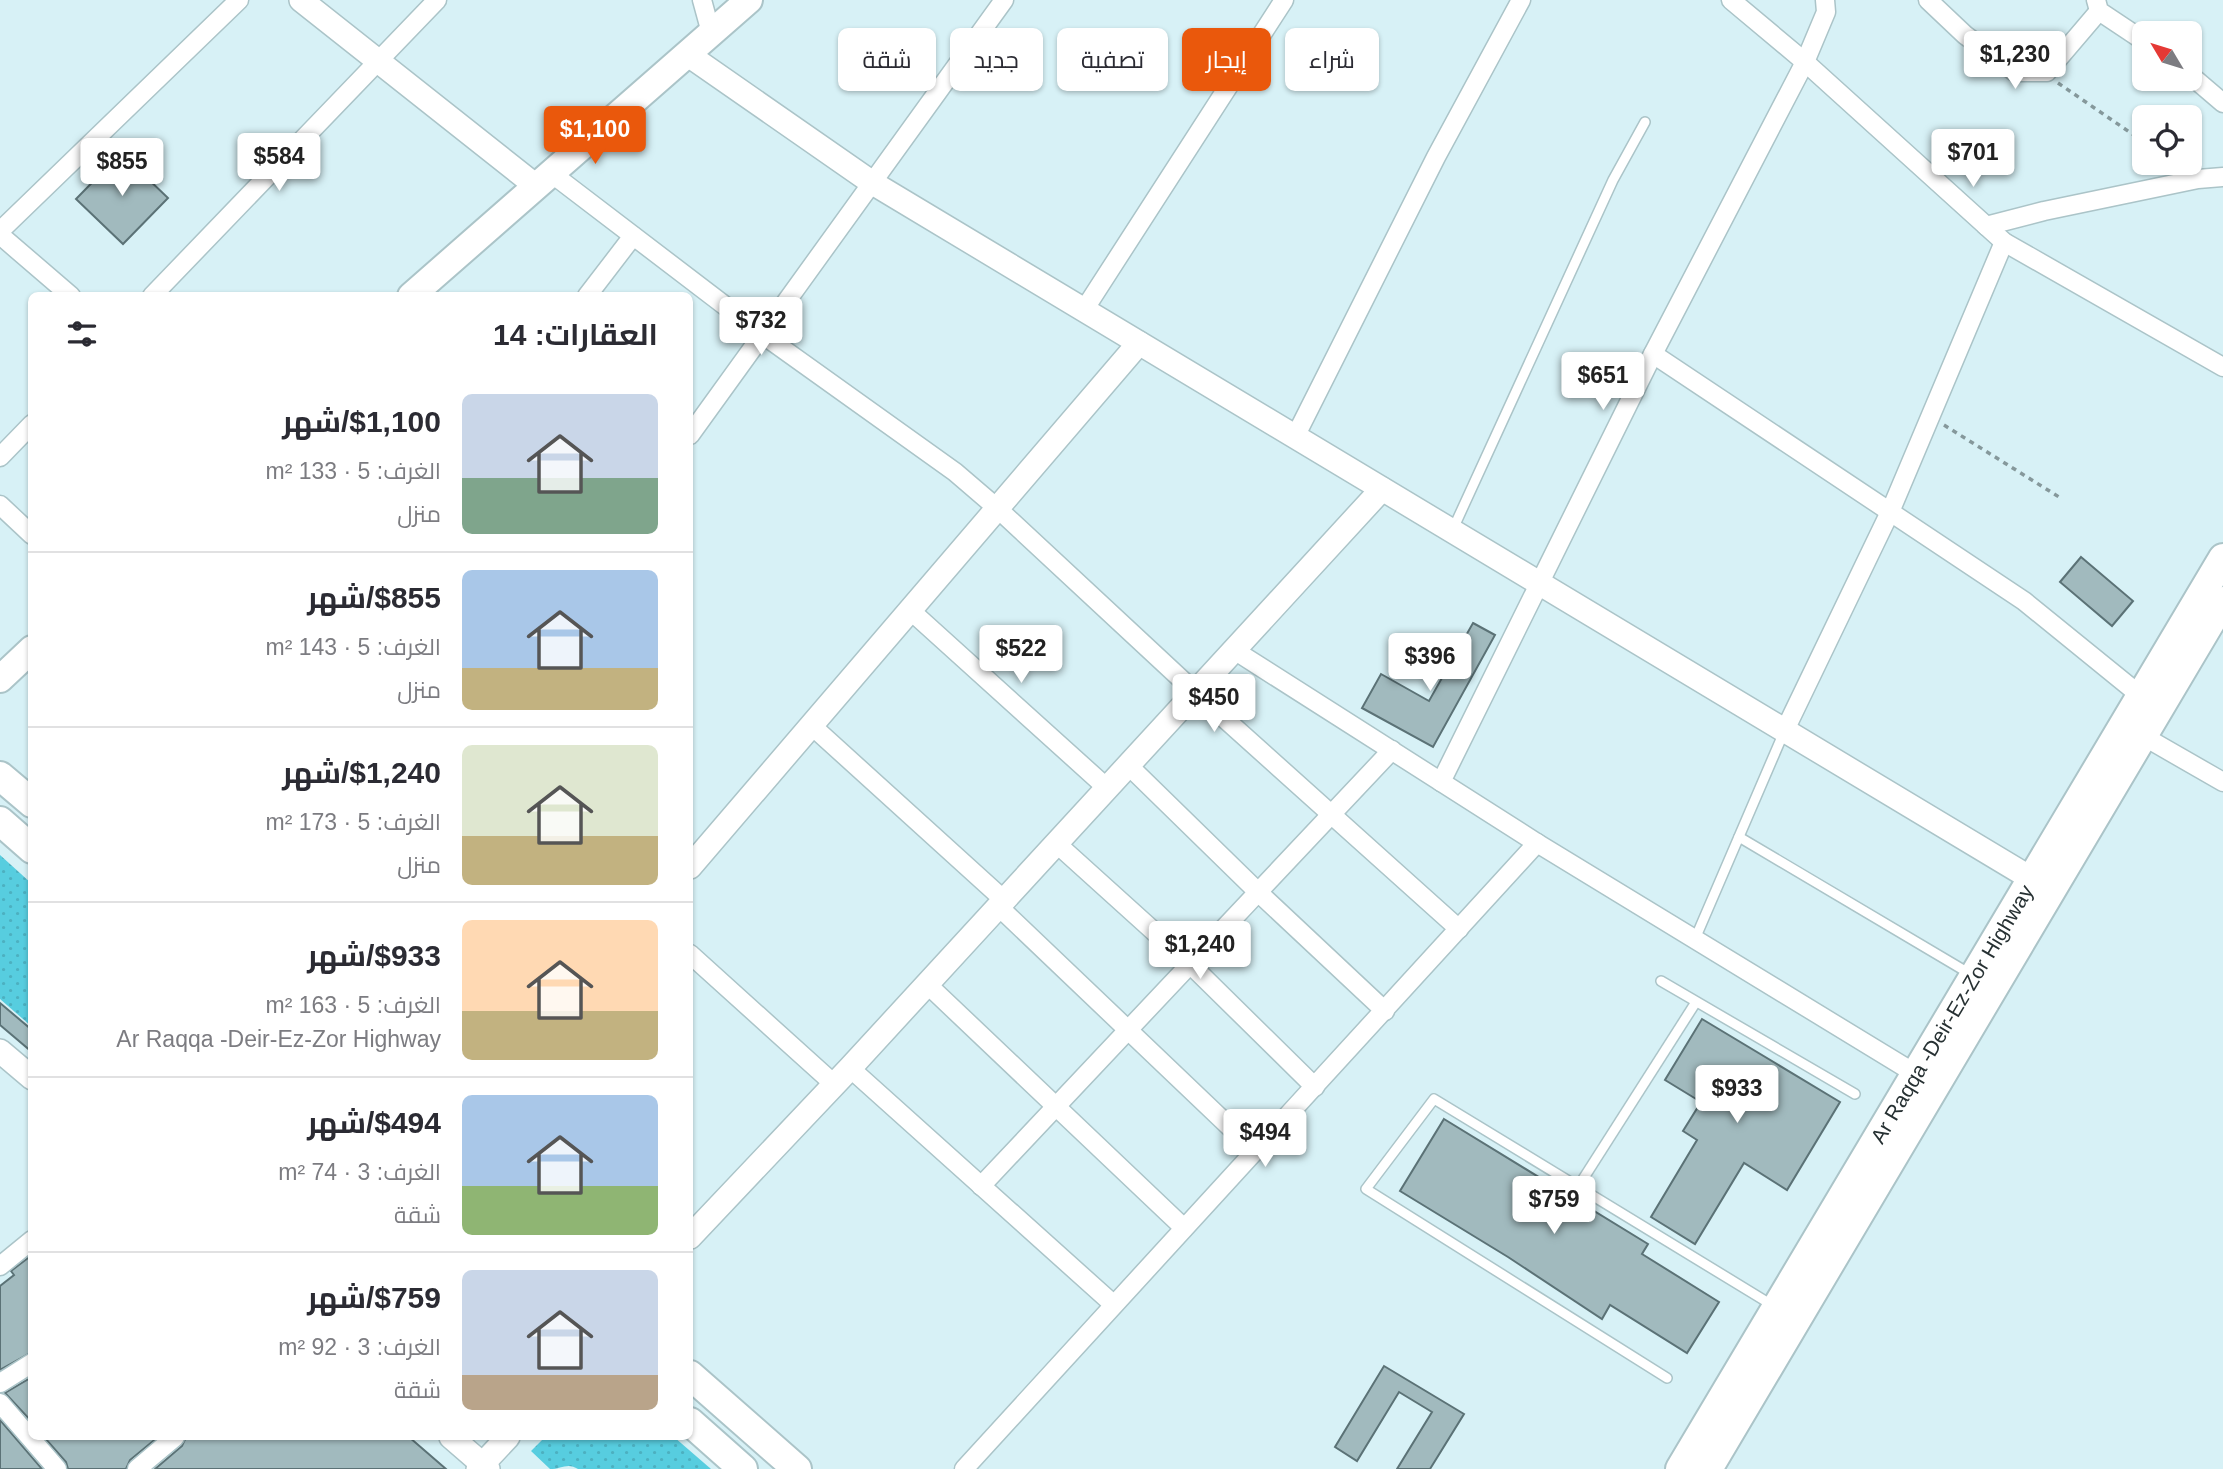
<!DOCTYPE html>
<html lang="ar">
<meta charset="utf-8">
<style>
:root{--surface:#fff;--page:#f2f2f3;--text:#2b2b33;--muted:#7c7c81;--line:#e1e1e2;--accent:#ea580c}
body{margin:0;font-family:Helvetica,Cairo,sans-serif;background:var(--page);color:var(--text);direction:rtl;height:100vh;display:flex;flex-direction:column;font-size:26px;white-space:nowrap}
*{box-sizing:border-box;margin:0}
p{font-size:23px;color:var(--muted)}
.icon{flex:none;width:38px;height:38px;fill:none;stroke:currentColor;stroke-width:2;stroke-linecap:round;stroke-linejoin:round}
.map{position:relative;flex:1;overflow:hidden;direction:ltr}
.drawer{position:absolute;left:28px;top:292px;width:665px;height:1148px;display:flex;flex-direction:column;background:var(--surface);border-radius:10px;box-shadow:0 2px 5px #0004;direction:rtl}
.drawer>*{flex:none}
.banner{position:absolute;left:714px;top:28px;width:665px;height:63px;direction:rtl;display:flex;gap:14px}
.needle{width:46px;rotate:308deg}
.fabs{position:absolute;left:2132px;top:21px;display:grid;gap:14px}
.fabs a{display:grid;place-items:center;width:70px;height:70px;border-radius:10px;background:var(--surface);box-shadow:0 2px 5px #0004;font-size:35px}
.price{position:absolute;translate:-50% -60px;padding:0 16px;border-radius:7px;background:#fff;color:#222;font-size:23px;line-height:46px;filter:drop-shadow(0 2px 4px #0008)}
.price::after{content:'';position:absolute;left:50%;top:42px;width:21px;height:16px;margin-left:-10px;background:inherit;clip-path:polygon(0 0,100% 0,50% 100%)}
.price.active{background:var(--accent);color:#fff}
ul{padding:0;list-style:none}
li{display:flex;align-items:center;gap:21px;height:175px;padding:0 35px}
li+li{border-top:2px solid var(--line)}
li span{display:grid;place-items:center;flex:none;width:196px;height:140px;border-radius:10px;color:#555}
li>.icon{margin-inline-start:auto}
span .icon{width:84px;height:84px;fill:#fffc;stroke-width:1}
li b{font-size:30px}
h2{display:flex;justify-content:space-between;align-items:center;height:84px;padding:0 35px;font-size:30px}
.chip{padding:0 24px;border-radius:10px;background:var(--surface);box-shadow:0 2px 5px #0004;font-size:24px;line-height:63px}
.chip.active{background:var(--accent);color:#fff}
.map>svg:first-child{display:block}
.grass{fill:url(#grass-dots)}
.building{fill:#a1babe;stroke:#5b7276;stroke-width:2}
.lines{fill:none;stroke-linecap:round;stroke-linejoin:round}
.service-casing{stroke:#abc4c8;stroke-width:12}
.minor-casing{stroke:#abc4c8;stroke-width:21}
.tertiary-casing{stroke:#abc4c8;stroke-width:26}
.secondary-casing{stroke:#abc4c8;stroke-width:30}
.primary-casing{stroke:#abc4c8;stroke-width:32}
.path{stroke:#85989b;stroke-width:3.5;stroke-dasharray:5 5;stroke-linecap:butt}
.service{stroke:#fff;stroke-width:9}
.minor{stroke:#fff;stroke-width:18}
.tertiary{stroke:#fff;stroke-width:23}
.secondary{stroke:#fff;stroke-width:26}
.primary{stroke:#fff;stroke-width:28}
.labels{text-anchor:middle;dominant-baseline:central;stroke-width:5;stroke-linejoin:round;paint-order:stroke}
.street-label{font-size:21px;fill:#273133;stroke:#d7f1f6}
</style>
<div class="map">
<svg width="2223" height="1469" viewBox="0 0 2223 1469">
<defs>
<pattern id="grass-dots" width="8" height="8" patternUnits="userSpaceOnUse" patternTransform="scale(1.75)"><rect width="8" height="8" fill="#57cddf"/><path d="M2 2h.1M6 6h.1" fill="none" stroke="#4cb0c0" stroke-width="1.8" stroke-linecap="round"/></pattern>
</defs>
<rect width="100%" height="100%" fill="#d7f1f6"/>
<g class="grass">
<polygon points="0,855 31,883 31,1026 0,999"/>
<path d="M545,1437H674L711,1469H578C568,1462 561,1469 550,1469L531,1451Z"/>
</g>
<g class="building">
<polygon points="121,153 168,198 123,244 76,199"/>
<polygon points="2081,557 2133,601 2112,626 2060,582"/>
<polygon points="1473,623 1495,635 1433,747 1362,708 1381,674 1429,701"/>
<polygon points="0,1003 32,1030 32,1052 0,1025"/>
<polygon points="1702,1019 1840,1102 1787,1190 1744,1163 1695,1244 1651,1217 1697,1140 1683,1131 1701,1102 1665,1080"/>
<polygon points="1444,1119 1648,1244 1642,1254 1719,1302 1687,1353 1610,1305 1602,1319 1508,1257 1400,1191"/>
<polygon points="32,1255 32,1352 0,1370 0,1286 14,1275 11,1271"/>
<polygon points="1384,1366 1464,1414 1430,1469 1397,1469 1432,1412 1399,1392 1357,1461 1335,1447"/>
<polygon points="32,1377 32,1422 5,1393"/>
<polygon points="0,1420 42,1469 0,1469"/>
<polygon points="44,1437 158,1437 130,1460 126,1469 68,1469 66,1462"/>
<polygon points="186,1437 409,1437 446,1469 155,1469 182,1446"/>
</g>
<g class="lines">
<g class="service-casing">
<g id="service">
<polyline points="1453,529 1613,180 1645,122"/>
<polyline points="1739,837 1972,975"/>
<polyline points="1695,939 1784,732"/>
<polyline points="1661,981 1855,1094"/>
<polyline points="1578,1187 1696,1002"/>
<polyline points="1667,1378 1366,1189 1434,1099 1772,1305"/>
</g>
</g>
<g class="minor-casing">
<g id="minor">
<polyline points="702,0 711,33"/>
<polyline points="1731,0 1805,62 2004,242 2223,367"/>
<polyline points="1928,0 1965,35 2015,72 2047,72 2099,11"/>
<polyline points="2096,0 2099,11 2144,41"/>
<polyline points="2189,74 2223,103"/>
<polyline points="551,173 762,334 955,472 997,508 1195,692 1459,929"/>
<polyline points="1986,226 2044,211 2198,179 2223,177"/>
<polyline points="0,231 239,0"/>
<polyline points="0,235 71,296"/>
<polyline points="152,296 437,0"/>
<polyline points="587,296 633,236"/>
<polyline points="1084,310 1284,0"/>
<polyline points="1653,354 2024,601 2141,696"/>
<polyline points="690,435 1004,0"/>
<polyline points="1295,437 1436,157 1521,0"/>
<polyline points="0,457 32,424"/>
<polyline points="0,505 32,535"/>
<polyline points="910,610 1107,788"/>
<polyline points="1234,650 1537,843 1916,1074"/>
<polyline points="811,725 1004,900"/>
<polyline points="1785,730 1890,512 2004,242"/>
<polyline points="2143,736 2223,782"/>
<polyline points="1128,765 1258,892 1385,1011"/>
<polyline points="1441,782 1653,354 1805,62 1826,12 1825,0"/>
<polyline points="1056,843 1190,964 1315,1087"/>
<polyline points="998,906 1255,1151"/>
<polyline points="690,954 834,1084"/>
<polyline points="927,984 1184,1228"/>
<polyline points="850,1068 1113,1304"/>
<polyline points="981,1186 1392,750"/>
<polyline points="0,1266 32,1240"/>
<polyline points="0,1383 32,1363"/>
<polyline points="0,1403 57,1469"/>
<polyline points="137,1469 175,1437"/>
<polyline points="964,1469 1537,843"/>
</g>
</g>
<g class="tertiary-casing">
<g id="tertiary">
<polyline points="301,0 536,186"/>
<polyline points="687,54 871,182 2032,879"/>
<polyline points="690,867 1139,343"/>
<polyline points="0,1051 32,1078"/>
<polyline points="690,1237 850,1068 1382,489"/>
<polyline points="451,1437 488,1469"/>
<polyline points="478,1469 508,1437"/>
</g>
</g>
<g class="secondary-casing">
<g id="secondary">
<polyline points="411,296 749,0"/>
<polyline points="0,679 32,649"/>
</g>
</g>
<g class="primary-casing">
<g id="primary">
<polyline points="0,776 32,803"/>
<polyline points="0,821 32,849"/>
<polyline points="690,1375 797,1469"/>
<polyline points="690,1422 743,1469"/>
<path id="s1" d="M1680,1469L2223,558"/>
<polyline points="1708,1469 2223,601"/>
</g>
</g>
<g class="path">
<polyline points="2058,83 2144,142"/>
<polyline points="1944,425 2059,497"/>
</g>
<use href="#service" class="service"/>
<use href="#minor" class="minor"/>
<use href="#tertiary" class="tertiary"/>
<use href="#secondary" class="secondary"/>
<use href="#primary" class="primary"/>
</g>
<g class="labels">
<g class="street-label">
<text stroke="none"><textPath href="#s1" startOffset="530">Ar Raqqa -Deir-Ez-Zor Highway</textPath></text>
</g>
</g>
</svg>
<div class="fabs">
<a><svg class="needle" viewBox="-14 -14 28 28"><path d="M0-13l5 13h-10z" fill="#e53935"/><path d="M0 13l5-13h-10z" fill="#7c7c81"/></svg></a>
<a><svg class="icon" aria-label="locate" viewBox="0 0 24 24"><circle cx="12" cy="12" r="6"/><path d="M12 2v4M12 18v4M2 12h4M18 12h4"/></svg></a>
</div>
<b class="price" style="left:2015px;top:91px">$1,230</b>
<b class="price active" style="left:595px;top:166px">$1,100</b>
<b class="price" style="left:1973px;top:189px">$701</b>
<b class="price" style="left:279px;top:193px">$584</b>
<b class="price" style="left:122px;top:198px">$855</b>
<b class="price" style="left:761px;top:357px">$732</b>
<b class="price" style="left:1603px;top:412px">$651</b>
<b class="price" style="left:1021px;top:685px">$522</b>
<b class="price" style="left:1430px;top:693px">$396</b>
<b class="price" style="left:1214px;top:734px">$450</b>
<b class="price" style="left:1200px;top:981px">$1,240</b>
<b class="price" style="left:1737px;top:1125px">$933</b>
<b class="price" style="left:1265px;top:1169px">$494</b>
<b class="price" style="left:1554px;top:1236px">$759</b>
<div class="banner">
<a class="chip">شراء</a>
<a class="chip active">إيجار</a>
<a class="chip">تصفية</a>
<a class="chip">جديد</a>
<a class="chip">شقة</a>
</div>
<section class="drawer">
<h2>العقارات: 14<svg class="icon" aria-label="filters" viewBox="0 0 24 24"><path d="M4 7h16M4 17h16"/><circle cx="9" cy="7" r="2"/><circle cx="15" cy="17" r="2"/></svg></h2>
<ul>
<li><span style="background:linear-gradient(#c9d6e8 60%,#7fa58c 0)"><svg class="icon" aria-label="home" viewBox="0 0 24 24"><path d="M3 11l9-7 9 7M6 9v11h12V9"/></svg></span><div><b>$1,100/شهر</b><p>الغرف: 5 · 133 m²</p><p>منزل</p></div></li>
<li><span style="background:linear-gradient(#a9c7e8 70%,#c2b280 0)"><svg class="icon" aria-label="home" viewBox="0 0 24 24"><path d="M3 11l9-7 9 7M6 9v11h12V9"/></svg></span><div><b>$855/شهر</b><p>الغرف: 5 · 143 m²</p><p>منزل</p></div></li>
<li><span style="background:linear-gradient(#dfe7d0 65%,#c2b280 0)"><svg class="icon" aria-label="home" viewBox="0 0 24 24"><path d="M3 11l9-7 9 7M6 9v11h12V9"/></svg></span><div><b>$1,240/شهر</b><p>الغرف: 5 · 173 m²</p><p>منزل</p></div></li>
<li><span style="background:linear-gradient(#ffd9b3 65%,#c2b280 0)"><svg class="icon" aria-label="home" viewBox="0 0 24 24"><path d="M3 11l9-7 9 7M6 9v11h12V9"/></svg></span><div><b>$933/شهر</b><p>الغرف: 5 · 163 m²</p><p>Ar Raqqa -Deir-Ez-Zor Highway</p></div></li>
<li><span style="background:linear-gradient(#a9c7e8 65%,#8fb573 0)"><svg class="icon" aria-label="home" viewBox="0 0 24 24"><path d="M3 11l9-7 9 7M6 9v11h12V9"/></svg></span><div><b>$494/شهر</b><p>الغرف: 3 · 74 m²</p><p>شقة</p></div></li>
<li><span style="background:linear-gradient(#c9d6e8 75%,#b9a48a 0)"><svg class="icon" aria-label="home" viewBox="0 0 24 24"><path d="M3 11l9-7 9 7M6 9v11h12V9"/></svg></span><div><b>$759/شهر</b><p>الغرف: 3 · 92 m²</p><p>شقة</p></div></li>
</ul>
</section>
</div>
